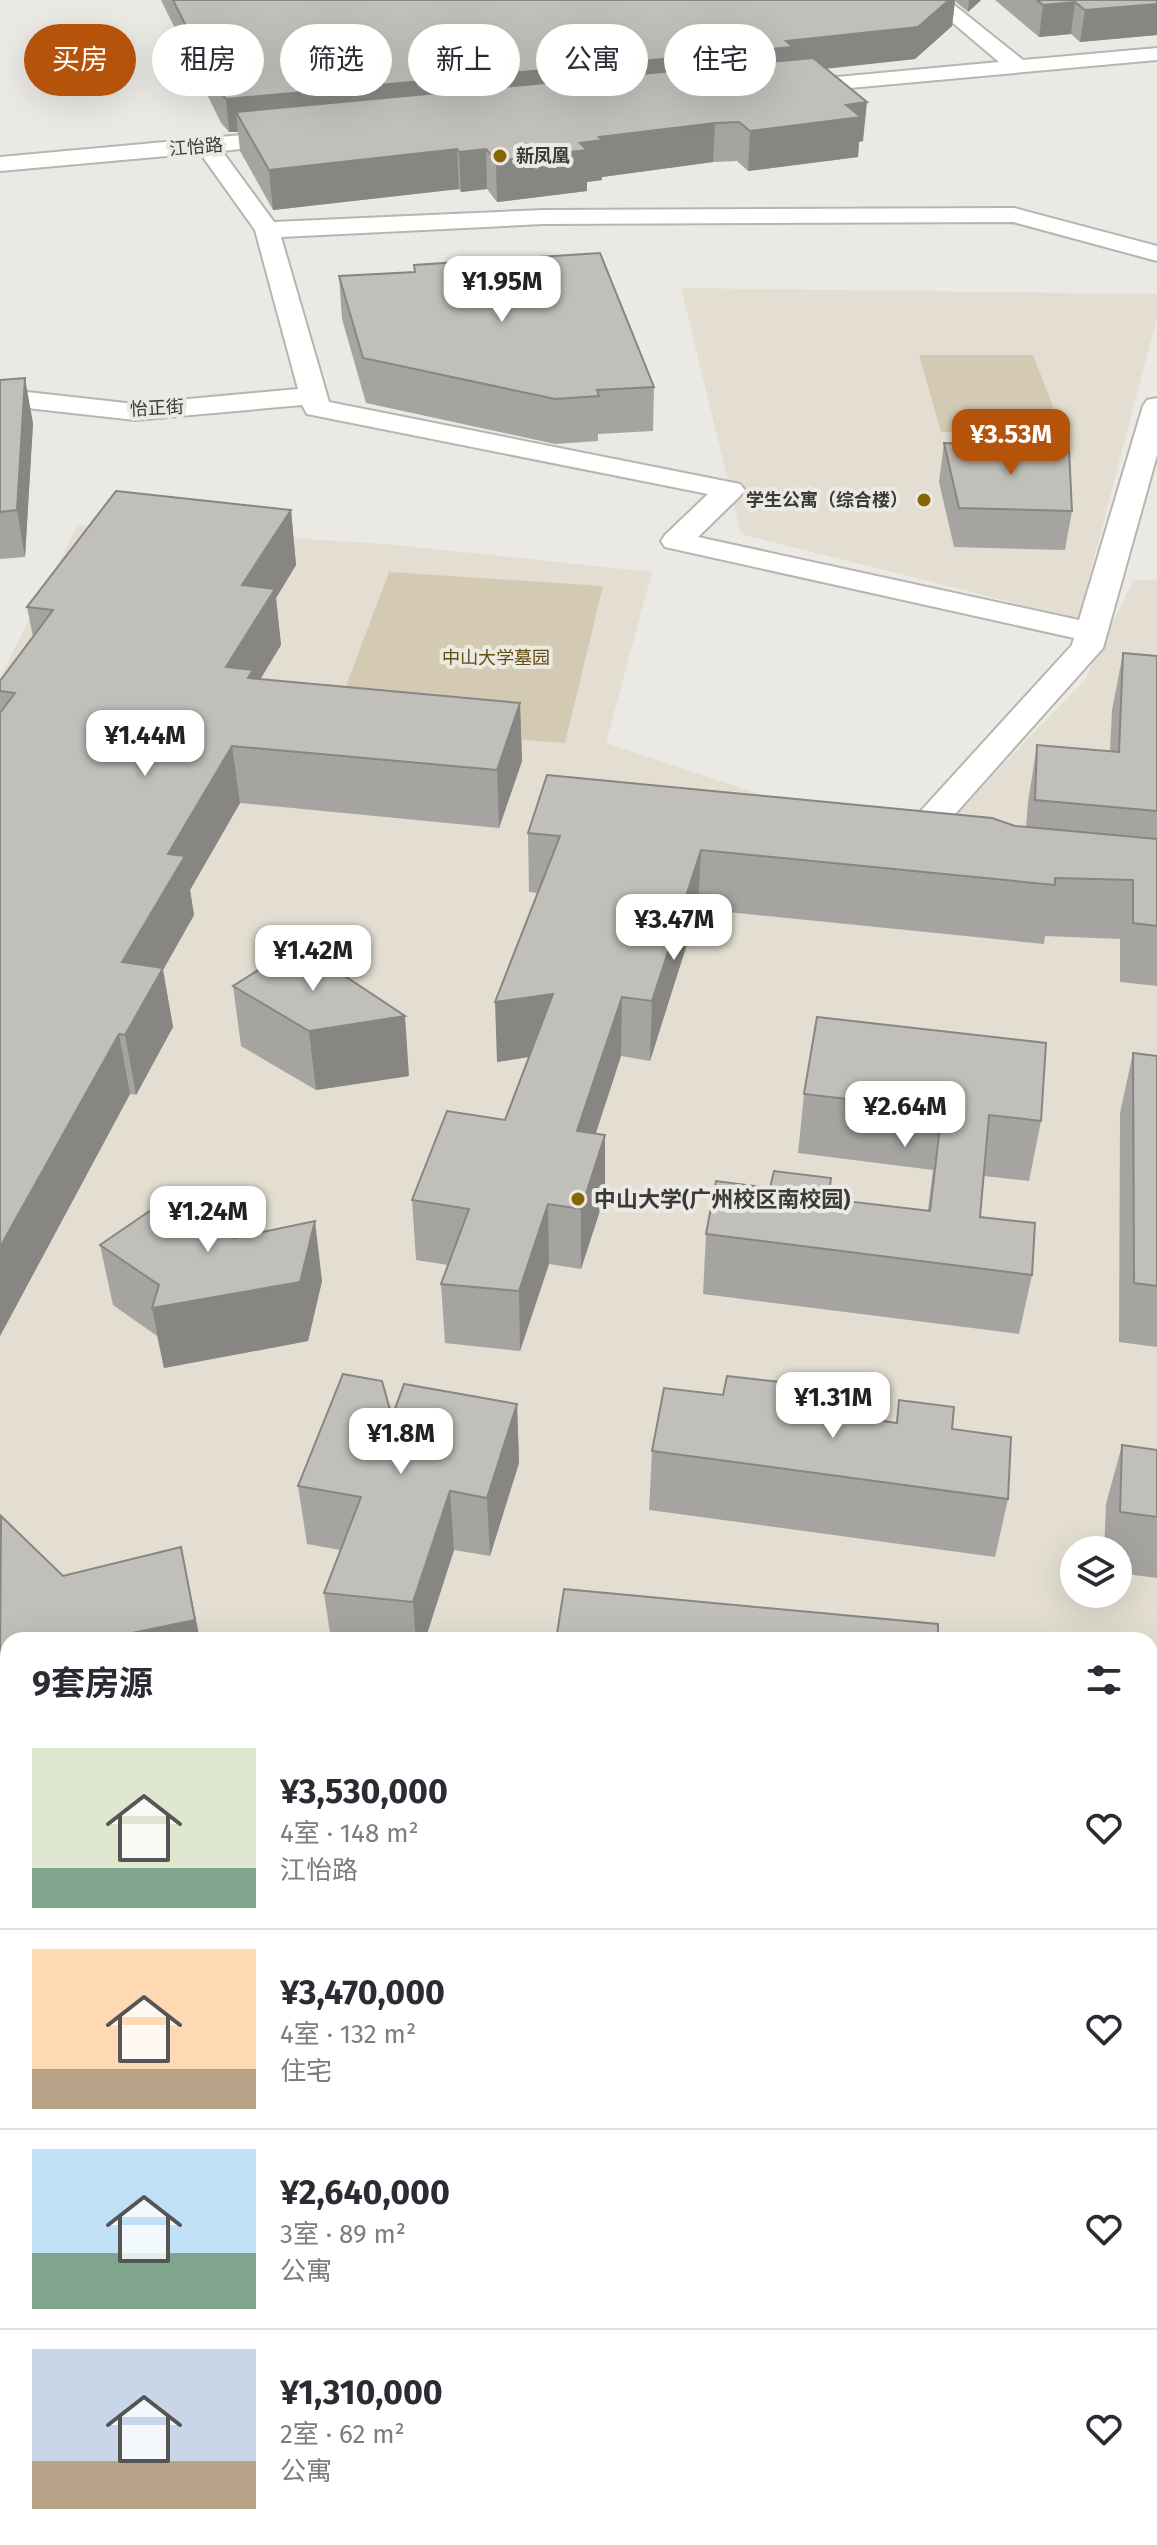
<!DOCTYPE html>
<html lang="zh">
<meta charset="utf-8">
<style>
:root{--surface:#fff;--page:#f7f7f7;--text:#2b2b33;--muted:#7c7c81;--line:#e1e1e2;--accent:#b45309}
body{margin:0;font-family:"Fira Sans","Noto Sans SC",sans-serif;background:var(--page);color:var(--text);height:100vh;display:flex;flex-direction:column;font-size:30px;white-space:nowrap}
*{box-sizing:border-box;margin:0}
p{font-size:26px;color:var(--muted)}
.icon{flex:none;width:44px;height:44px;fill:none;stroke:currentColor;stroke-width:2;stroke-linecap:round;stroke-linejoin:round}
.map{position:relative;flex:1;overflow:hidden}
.details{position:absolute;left:0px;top:1632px;width:1158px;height:914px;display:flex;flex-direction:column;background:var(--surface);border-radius:24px 24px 0 0;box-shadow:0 8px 32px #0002}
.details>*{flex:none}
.banner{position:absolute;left:24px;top:24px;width:1110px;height:72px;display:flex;gap:16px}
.fabs{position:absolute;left:1060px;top:1536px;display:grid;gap:16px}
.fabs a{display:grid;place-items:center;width:72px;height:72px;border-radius:50%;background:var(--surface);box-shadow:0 8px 32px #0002;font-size:40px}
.price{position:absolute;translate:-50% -68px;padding:0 18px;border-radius:16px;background:#fff;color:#222;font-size:26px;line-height:52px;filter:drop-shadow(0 2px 4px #0008)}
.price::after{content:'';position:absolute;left:50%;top:48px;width:24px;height:18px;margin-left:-12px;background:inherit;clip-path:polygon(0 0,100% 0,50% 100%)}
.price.current{background:var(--accent);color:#fff}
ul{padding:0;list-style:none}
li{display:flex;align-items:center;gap:24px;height:200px;padding:0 32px}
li+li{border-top:2px solid var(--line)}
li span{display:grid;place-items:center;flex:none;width:224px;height:160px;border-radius:0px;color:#555}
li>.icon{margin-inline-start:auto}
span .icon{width:96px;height:96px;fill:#fffc;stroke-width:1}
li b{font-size:34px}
h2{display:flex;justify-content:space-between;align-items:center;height:96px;padding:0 32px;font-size:34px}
.pill{padding:0 28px;border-radius:36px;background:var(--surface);box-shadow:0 8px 32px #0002;font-size:28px;line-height:72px}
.pill.current{background:var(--accent);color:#fff}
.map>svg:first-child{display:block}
.built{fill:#e3ded1;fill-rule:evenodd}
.green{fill:#d4cab4}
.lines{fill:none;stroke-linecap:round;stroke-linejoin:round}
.street-casing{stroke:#b8b5b0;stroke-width:4}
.street{fill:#fff;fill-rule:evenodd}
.wall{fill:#a6a4a0}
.shaded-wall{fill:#878682}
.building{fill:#c1bfba;stroke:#878682;stroke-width:2}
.poi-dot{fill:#866600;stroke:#ebe9e3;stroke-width:3}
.labels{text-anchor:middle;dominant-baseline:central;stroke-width:8;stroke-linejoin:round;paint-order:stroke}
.far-street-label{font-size:18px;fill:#3b3a38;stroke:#ebe9e3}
.far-poi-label{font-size:18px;font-weight:bold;fill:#3b3a38;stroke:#ebe9e3;text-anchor:start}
.far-park-label{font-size:18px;fill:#634d11;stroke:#ebe9e3}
.poi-label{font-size:22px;font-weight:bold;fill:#3b3a38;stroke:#ebe9e3;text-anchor:start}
</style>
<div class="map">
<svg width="1157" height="2545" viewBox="0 0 1157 2545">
<rect width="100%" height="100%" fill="#ebe9e3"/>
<g class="built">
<polygon points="681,288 1157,294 1157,317 1078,619 741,534"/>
<path d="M78,525L386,544L652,572L606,743L922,848L1084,681L1133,581L1157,579V2545H0V677ZM1074,1550H1118V1594H1074ZM8,1640H1150V2538H8Z"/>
</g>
<g class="green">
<polygon points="919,355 1033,355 1064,434 941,432"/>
<polygon points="389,572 603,586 565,743 331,726"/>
</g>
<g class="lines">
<g class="street-casing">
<g id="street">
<polygon points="926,0 948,0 1023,60 1157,48 1157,60 783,94 772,88 783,82 999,62"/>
<path d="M296,130L304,132L307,137L304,142L222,151L274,222L543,210L1014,208L1157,246V261L1013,222L543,224L281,237L329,402L740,484L745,490L740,496L698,537L1079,620L1143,406L1147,400L1157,398V455L1103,648L939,832L953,837L958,845L953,853C935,857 909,852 898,836L1072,645L1074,638L665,547L661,541L665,535L708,494L317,416L307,414L302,405L135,420L0,405V389L135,404L298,389L255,230L200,153L0,171V157Z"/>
</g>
</g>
<use href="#street" class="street"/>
</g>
<g class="wall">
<polygon points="161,0 981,0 968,12 955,1 952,26 915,59 826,69 863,141 859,142 858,157 748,171 737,161 713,162 602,177 602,180 587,182 587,191 497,202 487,189 461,192 459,189 273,210 240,151 238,132 229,132 221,123"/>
<polygon points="995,0 1157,0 1157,35 1080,42 1071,34 1039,37"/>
<polygon points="339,276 654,387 653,431 598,434 598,441 555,444 366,403 342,319"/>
<polygon points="0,380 33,423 25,557 0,559"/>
<polygon points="944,443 1072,511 1065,550 954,547 939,482"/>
<polygon points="291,510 296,565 276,598 281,645 260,679 520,703 522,761 499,828 240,803 190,890 194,915 163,970 173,1027 136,1095 130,1094 0,1336 0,681 33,637 27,607"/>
<polygon points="1123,653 1157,656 1157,986 1120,982 1120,939 1045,936 1044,944 698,909 650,1061 621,1056 596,1133 605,1135 605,1195 581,1269 549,1264 520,1351 445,1343 441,1284 448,1265 416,1260 412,1200 505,1120 529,1057 497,1062 538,893 529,892 528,833 1015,826 1026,827 1028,802 1037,745 1110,751 1112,710"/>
<polygon points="233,986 409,1076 316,1090 241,1046"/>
<polygon points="1133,1053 1157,1056 1157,1347 1119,1342 1120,1113"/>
<polygon points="804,1094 1041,1121 1029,1181 984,1176 980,1217 1032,1275 1019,1334 703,1294 706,1234 829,1199 928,1210 933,1170 798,1153"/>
<polygon points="234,1238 322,1281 308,1341 164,1368 157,1336 113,1305 100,1245"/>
<polygon points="899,1400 952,1429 1008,1499 995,1557 649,1510 652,1451 787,1408 896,1423"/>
<polygon points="517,1404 519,1463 490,1556 454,1550 425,1640 331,1640 324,1593 340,1550 307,1544 298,1486 392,1417"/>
<polygon points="1122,1445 1157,1450 1157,1578 1118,1573 1118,1550 1104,1550 1106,1504"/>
<polygon points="0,1517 63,1576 181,1547 200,1640 8,1640 8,1795 0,1795"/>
<polygon points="8,2538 73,2538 71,2545 0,2545"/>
<polygon points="602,2538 783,2538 781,2545 667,2545"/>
<polygon points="1099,2538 1150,2538 1157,2545 1103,2545"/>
</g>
<g class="shaded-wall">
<polygon points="949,0 955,0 952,26 915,59 792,72 236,112 238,132 229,132 226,99 786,41"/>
<polygon points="969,0 981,0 968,12"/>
<polygon points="1075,2 1071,34 1039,37 1043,5"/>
<polygon points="1157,4 1157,35 1080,42 1085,10"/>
<polygon points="867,102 863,141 859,142 858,157 748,171 750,131 846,105"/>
<polygon points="715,123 713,162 602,177 602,180 587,182 587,191 497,202 496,161 580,143 599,137"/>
<polygon points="457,149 459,189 273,210 269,170"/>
<polygon points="486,149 487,189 461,192 459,152"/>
<polygon points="25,378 33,423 25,557 17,510"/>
<polygon points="291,510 296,565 276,598 281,645 255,688 226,667 242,585"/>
<polygon points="520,703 522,761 499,828 497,770"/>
<polygon points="232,746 240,803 190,890 194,915 163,970 173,1027 136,1095 125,1035 122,962 168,854"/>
<polygon points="701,850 698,909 650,1061 652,1001"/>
<polygon points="553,994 553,1053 497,1062 495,1002"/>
<polygon points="622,997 621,1056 577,1190 577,1131"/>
<polygon points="405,1016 409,1076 316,1090 309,1031"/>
<polygon points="119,1034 130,1094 0,1336 0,1247"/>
<polygon points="605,1135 605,1195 581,1269 581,1209"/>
<polygon points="548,1204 549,1264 520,1351 519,1291"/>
<polygon points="315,1221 322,1281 308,1341 164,1368 152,1308"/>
<polygon points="517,1404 519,1463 490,1556 487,1498"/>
<polygon points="450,1491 454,1550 425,1640 416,1640 413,1602"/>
<polygon points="181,1547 200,1640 98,1640"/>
<polygon points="8,1658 8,1719 0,1721 0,1660"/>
<polygon points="1157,2091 1157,2130 1150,2134 1150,2095"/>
<polygon points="8,2238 8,2333 0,2356 0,2260"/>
<polygon points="23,2538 42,2538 46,2545 20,2545"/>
<polygon points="58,2538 73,2538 71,2545 62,2545"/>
</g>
<g class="building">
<polygon points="173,0 949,0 918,27 786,41 793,47 226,99 218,90"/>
<polygon points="1037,0 1157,0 1157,4 1085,10 1075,2 1043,5"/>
<polygon points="813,58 867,102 846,105 861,117 750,131 739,122 715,123 599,137 602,140 580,143 587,150 496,161 486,149 459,152 457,149 269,170 236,112"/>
<polygon points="600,253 654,387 597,390 599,396 555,399 363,358 339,276 415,272 414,265"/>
<polygon points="25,378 17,510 0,512 0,380"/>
<polygon points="944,443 1069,449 1072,511 959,508"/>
<polygon points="116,491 291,510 242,585 275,589 226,667 253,670 248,678 520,703 497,770 232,746 168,854 185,856 122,962 163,968 125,1035 119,1034 0,1247 0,713 15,693 0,691 0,681 53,610 27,607"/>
<polygon points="1123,653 1157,656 1157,811 1035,800 1037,745 1119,752"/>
<polygon points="547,775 992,818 1015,826 1157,839 1157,926 1133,923 1133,880 1055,878 1055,885 701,850 652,1001 622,997 577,1131 605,1135 581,1209 548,1204 519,1291 441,1284 469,1209 412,1200 447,1111 505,1120 553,994 495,1002 560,836 528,833"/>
<polygon points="298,945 405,1016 309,1031 233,986"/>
<polygon points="817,1017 1046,1043 1041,1121 989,1115 980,1217 1035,1223 1032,1275 706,1234 716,1181 770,1188 774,1171 831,1178 828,1199 930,1211 942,1110 804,1094"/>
<polygon points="1133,1053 1157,1056 1157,1286 1134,1283"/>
<polygon points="176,1193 234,1238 315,1221 300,1282 152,1308 159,1285 100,1245"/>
<polygon points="343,1374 382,1381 392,1417 404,1384 517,1404 487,1498 450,1491 413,1602 324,1593 361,1497 298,1486"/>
<polygon points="727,1376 789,1383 786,1407 897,1423 899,1400 954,1407 952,1429 1011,1437 1008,1499 652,1451 664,1388 723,1395"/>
<polygon points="1122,1445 1157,1450 1157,1517 1120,1512"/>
<polygon points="1,1516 63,1576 181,1547 195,1620 98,1640 8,1640 8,1658 0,1660"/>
<polygon points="564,1589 938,1624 938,1640 556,1640"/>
<polygon points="0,1676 8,1678 8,1740 0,1740"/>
<polygon points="1157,1933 1157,2091 1150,2095 1150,1936"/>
<polygon points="0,2040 8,2042 8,2238 0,2260"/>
<polygon points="0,2324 8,2326 8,2538 23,2538 20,2545 0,2545"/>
<polygon points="1157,2362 1157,2545 1148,2545 1144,2538 1150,2538 1150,2366"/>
</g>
<g class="poi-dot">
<circle cx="500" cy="156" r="8"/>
<circle cx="924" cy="500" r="8"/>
<circle cx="578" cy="1199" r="8"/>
</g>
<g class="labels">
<g class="far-street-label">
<text transform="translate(196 147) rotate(-5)">江怡路</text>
<text transform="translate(157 408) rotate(-3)">怡正街</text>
</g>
<g class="far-poi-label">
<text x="516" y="156">新凤凰</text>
<text x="908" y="500" text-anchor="end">学生公寓（综合楼）</text>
</g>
<g class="far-park-label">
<text x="496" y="658">中山大学墓园</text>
</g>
<g class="poi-label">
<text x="594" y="1199">中山大学(广州校区南校园)</text>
</g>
</g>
</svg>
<div class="fabs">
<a><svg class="icon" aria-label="layers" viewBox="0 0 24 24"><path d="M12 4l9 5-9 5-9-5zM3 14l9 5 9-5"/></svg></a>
</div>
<b class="price" style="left:502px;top:324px">¥1.95M</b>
<b class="price current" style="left:1011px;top:477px">¥3.53M</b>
<b class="price" style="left:145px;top:778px">¥1.44M</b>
<b class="price" style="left:674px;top:962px">¥3.47M</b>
<b class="price" style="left:313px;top:993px">¥1.42M</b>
<b class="price" style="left:905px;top:1149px">¥2.64M</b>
<b class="price" style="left:208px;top:1254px">¥1.24M</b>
<b class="price" style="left:833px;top:1440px">¥1.31M</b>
<b class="price" style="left:401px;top:1476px">¥1.8M</b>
<div class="banner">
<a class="pill current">买房</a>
<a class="pill">租房</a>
<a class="pill">筛选</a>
<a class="pill">新上</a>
<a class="pill">公寓</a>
<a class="pill">住宅</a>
</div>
<section class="details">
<h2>9套房源<svg class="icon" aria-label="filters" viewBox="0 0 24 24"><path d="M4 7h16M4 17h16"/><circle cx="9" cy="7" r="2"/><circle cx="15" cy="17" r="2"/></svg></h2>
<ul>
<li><span style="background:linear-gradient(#dfe7d0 75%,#7fa58c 0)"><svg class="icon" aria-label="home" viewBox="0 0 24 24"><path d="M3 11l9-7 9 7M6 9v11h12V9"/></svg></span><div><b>¥3,530,000</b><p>4室 · 148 m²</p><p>江怡路</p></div><svg class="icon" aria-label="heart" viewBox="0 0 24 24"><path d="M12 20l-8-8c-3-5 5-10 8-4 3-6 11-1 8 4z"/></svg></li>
<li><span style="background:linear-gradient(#ffd9b3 75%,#b9a48a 0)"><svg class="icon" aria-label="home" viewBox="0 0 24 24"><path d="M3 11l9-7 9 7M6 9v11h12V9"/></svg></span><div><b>¥3,470,000</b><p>4室 · 132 m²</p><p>住宅</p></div><svg class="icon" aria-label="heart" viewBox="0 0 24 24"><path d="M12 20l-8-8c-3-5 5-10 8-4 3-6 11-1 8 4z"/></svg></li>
<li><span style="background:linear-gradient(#bfe0f5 65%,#7fa58c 0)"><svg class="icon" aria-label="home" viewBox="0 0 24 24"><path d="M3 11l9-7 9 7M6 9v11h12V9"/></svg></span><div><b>¥2,640,000</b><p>3室 · 89 m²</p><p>公寓</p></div><svg class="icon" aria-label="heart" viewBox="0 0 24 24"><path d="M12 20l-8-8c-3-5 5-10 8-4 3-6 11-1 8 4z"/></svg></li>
<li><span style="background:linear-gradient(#c9d6e8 70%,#b9a48a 0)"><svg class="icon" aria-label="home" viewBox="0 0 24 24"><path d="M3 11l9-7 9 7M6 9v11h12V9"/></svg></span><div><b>¥1,310,000</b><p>2室 · 62 m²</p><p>公寓</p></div><svg class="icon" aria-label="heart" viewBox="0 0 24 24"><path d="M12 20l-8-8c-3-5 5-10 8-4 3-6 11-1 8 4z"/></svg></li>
</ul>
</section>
</div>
